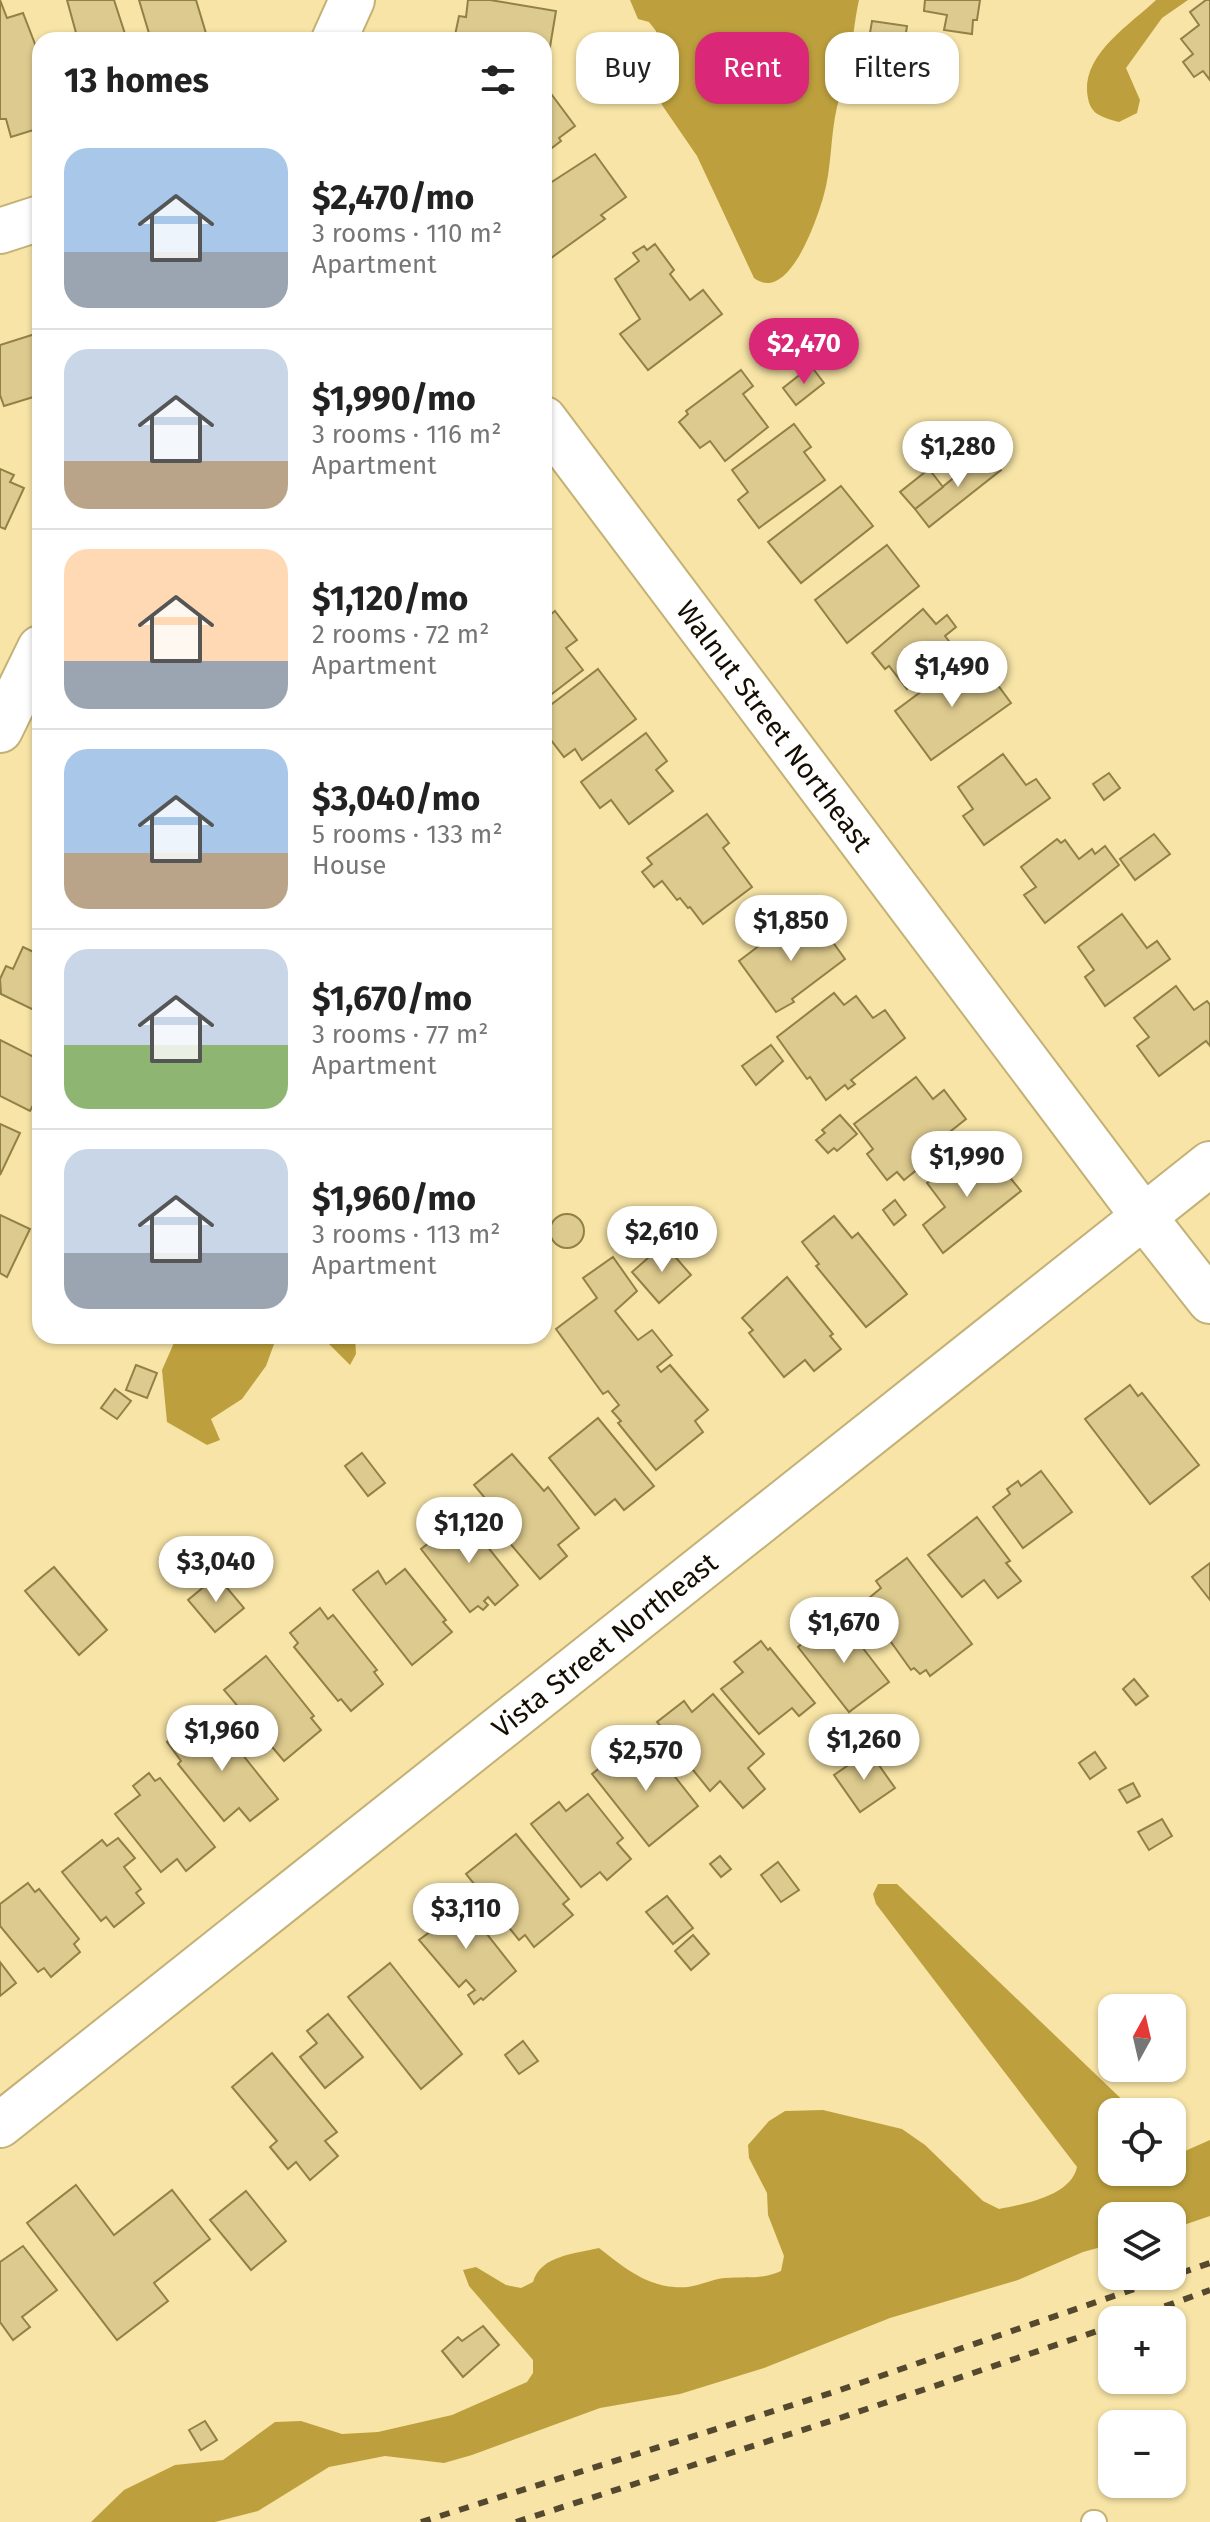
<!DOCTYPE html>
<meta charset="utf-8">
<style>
:root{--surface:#fff;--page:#f2f2f2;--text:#222;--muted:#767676;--line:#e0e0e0;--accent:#db2777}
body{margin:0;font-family:"Fira Sans",sans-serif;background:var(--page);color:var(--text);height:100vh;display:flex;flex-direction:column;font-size:30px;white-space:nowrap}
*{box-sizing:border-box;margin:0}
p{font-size:26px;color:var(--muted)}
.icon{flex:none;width:44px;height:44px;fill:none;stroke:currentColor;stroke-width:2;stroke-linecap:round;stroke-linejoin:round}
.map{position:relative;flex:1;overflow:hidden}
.details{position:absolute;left:32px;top:32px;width:520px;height:1312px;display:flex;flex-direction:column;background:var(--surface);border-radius:24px;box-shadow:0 2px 6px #0004}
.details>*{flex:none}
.hud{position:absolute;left:576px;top:32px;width:514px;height:72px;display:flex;gap:16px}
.needle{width:52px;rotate:8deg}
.fabs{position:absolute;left:1098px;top:1994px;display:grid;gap:16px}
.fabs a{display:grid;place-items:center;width:88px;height:88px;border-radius:16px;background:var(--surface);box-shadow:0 2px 6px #0004;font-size:40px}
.price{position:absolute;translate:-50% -68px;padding:0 18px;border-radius:28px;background:#fff;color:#222;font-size:26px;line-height:52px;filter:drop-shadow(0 2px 4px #0008)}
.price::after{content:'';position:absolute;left:50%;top:48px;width:24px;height:18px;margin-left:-12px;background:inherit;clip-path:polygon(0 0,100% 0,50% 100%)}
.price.on{background:var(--accent);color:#fff}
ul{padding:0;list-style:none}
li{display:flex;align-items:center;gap:24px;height:200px;padding:0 32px}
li+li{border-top:2px solid var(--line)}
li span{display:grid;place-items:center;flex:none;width:224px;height:160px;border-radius:24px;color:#555}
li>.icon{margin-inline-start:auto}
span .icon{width:96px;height:96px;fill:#fffc;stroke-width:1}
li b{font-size:34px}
h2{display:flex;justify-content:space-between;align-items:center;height:96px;padding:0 32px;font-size:34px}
.tag{padding:0 28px;border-radius:24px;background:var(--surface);box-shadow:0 2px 6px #0004;font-size:28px;line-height:72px}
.tag.on{background:var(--accent);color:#fff}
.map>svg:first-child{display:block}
.forest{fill:#bda03d}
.building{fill:#ddca8e;stroke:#928046;stroke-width:2}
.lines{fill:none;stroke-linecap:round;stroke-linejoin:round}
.lane-casing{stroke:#c3b175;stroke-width:26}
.street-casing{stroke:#c3b175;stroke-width:48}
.lane{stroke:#fff;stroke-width:22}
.street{stroke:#fff;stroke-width:44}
.rail{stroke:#54492f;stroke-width:6;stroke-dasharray:10 10;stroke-linecap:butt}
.labels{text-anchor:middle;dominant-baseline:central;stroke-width:6;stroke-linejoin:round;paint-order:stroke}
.street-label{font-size:28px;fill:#140d00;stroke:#fff}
</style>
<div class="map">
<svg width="1210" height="2522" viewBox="0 0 1210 2522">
<rect width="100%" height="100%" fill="#f7e4a6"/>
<g class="forest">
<path d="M630,0H859C854,22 853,44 848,66C845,80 840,94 837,107C830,137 832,169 823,198C816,222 788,304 754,278L697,156L662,105L655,76L656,31L649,22L638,19Z"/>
<path d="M1156,0H1188L1162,18L1126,68L1140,100L1137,113L1119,122C1098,116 1089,114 1087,91C1085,52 1131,24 1156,0Z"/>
<polygon points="177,1336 277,1336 266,1366 242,1399 211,1419 220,1440 207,1445 167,1422 162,1370"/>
<polygon points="321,1336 355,1336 356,1354 350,1365"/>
<path d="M878,1884H897L1135,2112H1112V2172H1172V2151L1176,2155L1210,2140V2216L1172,2229V2216H1112V2244L1083,2252L1018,2280L890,2318L764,2368L680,2394L600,2408L472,2455L444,2463L385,2456L329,2467L258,2511L215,2522H91L124,2490L175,2465L223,2460L275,2422L301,2421L342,2434L378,2432L452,2415L527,2382L533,2373V2360L469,2286L463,2270L476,2267L506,2285L521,2288L533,2282C541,2255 575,2254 599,2248C627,2270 651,2290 688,2287C701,2285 713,2279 725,2278C746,2276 762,2280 781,2271L784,2256L768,2215L767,2193L749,2158L748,2145L769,2121L785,2111L823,2110L902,2129L925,2145L983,2201L999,2209C1024,2204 1071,2196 1077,2167L876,1904L873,1894Z"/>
</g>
<g class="building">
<polygon points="0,0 7,18 23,13 40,57 40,128 11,137 6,119 0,119"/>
<polygon points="67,0 114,0 127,40 78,40"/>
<polygon points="139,0 196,0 208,40 151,40"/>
<polygon points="468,0 490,0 556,11 549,53 544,52 544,40 454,40 459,16 466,17"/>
<polygon points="925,0 980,0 977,20 973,20 972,34 944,30 947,15 924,11"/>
<polygon points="1206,0 1210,0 1210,80 1203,71 1194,77 1183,62 1193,54 1181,39 1199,25 1190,12"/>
<polygon points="872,21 907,26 901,66 859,59 862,44 868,45"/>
<polygon points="552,95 575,126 559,138 561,141 544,154 544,101"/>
<polygon points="595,154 626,197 601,215 605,219 551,258 544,248 544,187"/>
<polygon points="655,244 674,270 670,274 690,300 703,290 722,314 648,370 620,334 640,319 615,279 639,261 633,253 644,246 647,250"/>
<polygon points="35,334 38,341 40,340 40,395 4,406 0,395 0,345"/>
<polygon points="811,366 824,383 796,405 783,388"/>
<polygon points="741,370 753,386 743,394 768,427 725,461 710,441 700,448 679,422 688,414 686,411"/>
<polygon points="794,424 811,447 804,452 825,480 759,528 738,500 748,492 732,470"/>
<polygon points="986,452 1001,470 929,527 915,509"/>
<polygon points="0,469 14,475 10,482 24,488 5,529 0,527"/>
<polygon points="929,469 943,487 915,509 900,492"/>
<polygon points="841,486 873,526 801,583 768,542"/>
<polygon points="887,545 919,586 847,643 815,600"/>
<polygon points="923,609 936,624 947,615 956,627 945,636 956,650 907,689 889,666 885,669 872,653"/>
<polygon points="555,611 577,640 566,648 583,670 544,700 544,620"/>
<polygon points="961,662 973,679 986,669 1011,703 931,760 895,711"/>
<polygon points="598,669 636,719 582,760 575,749 564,757 544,731 544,710"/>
<polygon points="646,733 667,761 656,770 673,791 629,824 611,800 600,808 581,782"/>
<polygon points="1003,754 1026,785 1036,779 1050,798 984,845 963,816 973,809 958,787"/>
<polygon points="1109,773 1120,788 1104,800 1093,784"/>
<polygon points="707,814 729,843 723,848 752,887 703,924 690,907 688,908 680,898 677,900 662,881 654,887 642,872 652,864 647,858"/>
<polygon points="1154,834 1170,854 1135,880 1120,859"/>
<polygon points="1057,839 1061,843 1065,840 1079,859 1092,849 1095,854 1105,846 1119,865 1045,923 1024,895 1036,887 1021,867"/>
<polygon points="1122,914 1147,948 1157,941 1170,959 1105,1006 1085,977 1094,970 1078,947"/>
<polygon points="797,917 813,938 824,930 845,959 792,999 794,1002 776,1012 739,961"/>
<polygon points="23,947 40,955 40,1013 1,994 0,979 6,966 13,969"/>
<polygon points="1176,986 1194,1010 1207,1001 1210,1005 1210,1046 1206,1041 1159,1076 1137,1046 1149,1037 1134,1018"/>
<polygon points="834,993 844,1005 856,996 873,1018 885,1010 905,1038 851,1080 855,1084 848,1089 845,1085 826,1100 810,1077 807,1079 777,1037"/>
<polygon points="0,1040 40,1060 40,1092 30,1111 0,1096"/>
<polygon points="771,1045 783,1061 756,1085 742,1066"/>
<polygon points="916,1077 933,1099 944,1090 966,1119 913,1161 919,1168 904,1180 897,1172 887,1180 867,1154 873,1149 854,1124"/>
<polygon points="840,1115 857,1134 837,1151 834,1148 828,1153 816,1140 825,1133 822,1130"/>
<polygon points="0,1124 20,1133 0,1175"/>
<polygon points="971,1150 988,1172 998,1163 1021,1191 943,1253 923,1225 945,1207 927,1183"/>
<polygon points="895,1200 906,1215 894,1225 883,1210"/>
<polygon points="630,1213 641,1225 627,1237 616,1226"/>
<circle cx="567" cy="1231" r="17"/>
<polygon points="0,1215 30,1229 7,1277 0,1273"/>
<polygon points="834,1216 852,1238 858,1233 907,1294 866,1327 816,1266 819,1264 802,1242"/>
<polygon points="664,1244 691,1275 659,1303 632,1272"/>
<polygon points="613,1257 637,1291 615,1311 638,1340 652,1330 672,1355 657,1367 661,1372 670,1365 708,1410 695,1421 703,1432 656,1470 618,1423 621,1421 612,1411 619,1405 608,1391 603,1394 556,1329 597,1298 583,1278"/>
<polygon points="787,1277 833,1334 830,1336 841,1349 814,1371 805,1360 784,1377 749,1333 753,1330 742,1318"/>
<polygon points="136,1365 157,1373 147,1398 126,1390"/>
<polygon points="1130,1385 1138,1396 1142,1393 1199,1465 1150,1504 1085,1419"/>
<polygon points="115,1389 131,1401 117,1419 101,1408"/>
<polygon points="598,1418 654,1486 624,1510 615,1499 595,1515 549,1458"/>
<polygon points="362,1453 385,1483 368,1496 345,1466"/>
<polygon points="512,1454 544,1491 548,1487 579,1528 558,1545 567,1556 540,1579 487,1516 495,1510 474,1485"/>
<polygon points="1041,1471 1072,1512 1023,1548 993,1507 1010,1494 1007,1489 1018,1481 1021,1486"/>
<polygon points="454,1512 460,1519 463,1516 518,1585 495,1605 488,1597 484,1601 488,1605 483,1610 478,1606 470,1612 421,1549 447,1529 442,1521"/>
<polygon points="977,1517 1010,1561 1006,1563 1021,1581 998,1598 984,1580 962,1597 928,1555"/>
<polygon points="907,1558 972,1644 930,1676 926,1670 920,1674 914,1668 911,1670 863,1603 881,1588 876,1581"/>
<polygon points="1210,1563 1210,1600 1192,1577"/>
<polygon points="54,1567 107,1630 79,1655 25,1591"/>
<polygon points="405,1569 446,1620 443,1622 452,1632 412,1665 353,1590 378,1571 386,1584"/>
<polygon points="217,1576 244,1608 215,1632 188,1600"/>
<polygon points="320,1608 328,1619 333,1615 377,1670 374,1672 383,1684 351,1711 341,1699 338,1701 294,1647 298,1643 290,1633"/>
<polygon points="842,1621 889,1682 849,1712 798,1647 818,1630 822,1635"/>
<polygon points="761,1641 768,1650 770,1648 815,1703 799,1716 792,1708 759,1734 721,1689 743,1672 734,1662"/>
<polygon points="266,1656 314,1716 311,1718 321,1730 284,1761 224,1690"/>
<polygon points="1134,1679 1148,1696 1136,1705 1123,1689"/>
<polygon points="713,1694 764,1754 748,1768 765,1789 743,1808 720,1781 710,1791 664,1734 666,1733 657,1722 684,1701 692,1712"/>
<polygon points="212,1724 218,1732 222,1729 278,1799 250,1821 239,1808 224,1821 178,1764 181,1761 167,1742 189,1725 198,1736"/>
<polygon points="650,1745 698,1806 649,1846 592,1774 620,1752 628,1762"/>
<polygon points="869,1751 895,1788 860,1812 834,1775"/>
<polygon points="1095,1752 1106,1768 1090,1779 1079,1763"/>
<polygon points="149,1773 155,1781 160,1778 215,1847 186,1871 177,1859 161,1872 115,1814 140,1795 133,1786"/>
<polygon points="1133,1783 1140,1796 1127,1803 1119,1790"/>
<polygon points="588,1794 623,1838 617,1843 631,1859 607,1880 600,1872 581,1887 531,1824 559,1802 566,1811"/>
<polygon points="1162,1819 1172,1836 1149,1850 1138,1832"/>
<polygon points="516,1834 569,1899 563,1904 573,1915 534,1947 525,1935 519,1940 466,1874"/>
<polygon points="118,1838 135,1858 124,1867 141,1889 136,1893 144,1903 114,1927 106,1917 101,1921 62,1872 102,1840 107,1846"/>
<polygon points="720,1856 731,1869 721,1877 710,1864"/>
<polygon points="778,1862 799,1890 781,1902 761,1875"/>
<polygon points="28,1883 35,1892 39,1889 79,1939 74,1944 80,1952 51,1977 44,1968 38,1972 0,1926 0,1904"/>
<polygon points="667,1896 693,1928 673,1944 646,1912"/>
<polygon points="444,1903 452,1913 464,1905 516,1971 483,2000 481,1998 474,2004 468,1995 475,1990 466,1980 459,1987 419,1940 431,1931 423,1921"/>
<polygon points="693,1935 709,1954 691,1970 675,1951"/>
<polygon points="0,1962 16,1983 0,1996"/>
<polygon points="390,1963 462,2054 421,2089 348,1997"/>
<polygon points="328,2014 363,2057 325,2088 300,2057 317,2043 307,2031"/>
<polygon points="523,2041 538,2061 519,2074 505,2055"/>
<polygon points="272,2053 337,2132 325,2141 338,2156 310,2180 296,2162 288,2169 270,2147 277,2141 232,2087"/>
<polygon points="76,2185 114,2235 172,2190 210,2239 154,2283 168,2301 117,2340 27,2223"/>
<polygon points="246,2191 286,2241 251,2270 210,2220"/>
<polygon points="23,2246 57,2290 22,2317 30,2327 13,2340 0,2322 0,2262"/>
<polygon points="483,2326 499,2345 463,2377 442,2351 458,2337 462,2341"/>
<polygon points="205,2421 217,2440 201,2450 189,2430"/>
</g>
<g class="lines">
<g class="lane-casing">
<polyline id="lane" points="1093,2522 1095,2522"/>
</g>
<g class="street-casing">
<g id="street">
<polyline points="334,40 352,0"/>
<polyline points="0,231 40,218"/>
<path id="s1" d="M544,419L1144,1217L1210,1301"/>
<polyline points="0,730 40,648"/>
<path id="s2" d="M0,2125L1210,1164"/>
</g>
</g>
<use href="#lane" class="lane"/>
<use href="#street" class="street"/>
<g class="rail">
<polyline points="1127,2320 1210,2290"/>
<polyline points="421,2522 834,2392 1210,2263"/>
<polyline points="516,2522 840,2418 1112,2326"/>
</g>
</g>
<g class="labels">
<g class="street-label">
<text stroke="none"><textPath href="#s1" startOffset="384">Walnut Street Northeast</textPath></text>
<text stroke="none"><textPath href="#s2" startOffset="772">Vista Street Northeast</textPath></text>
</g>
</g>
</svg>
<div class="fabs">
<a><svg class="needle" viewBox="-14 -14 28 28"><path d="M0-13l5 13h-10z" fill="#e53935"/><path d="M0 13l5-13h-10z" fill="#767676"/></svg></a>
<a><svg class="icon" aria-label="locate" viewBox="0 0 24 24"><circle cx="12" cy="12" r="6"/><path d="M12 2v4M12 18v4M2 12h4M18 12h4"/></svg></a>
<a><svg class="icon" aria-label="layers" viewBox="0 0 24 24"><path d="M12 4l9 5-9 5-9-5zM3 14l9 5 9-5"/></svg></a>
<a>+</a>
<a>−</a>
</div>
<b class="price on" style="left:804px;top:386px">$2,470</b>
<b class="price" style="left:958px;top:489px">$1,280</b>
<b class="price" style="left:952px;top:709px">$1,490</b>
<b class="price" style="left:791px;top:963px">$1,850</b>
<b class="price" style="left:967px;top:1199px">$1,990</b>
<b class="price" style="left:662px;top:1274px">$2,610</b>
<b class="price" style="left:469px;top:1565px">$1,120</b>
<b class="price" style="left:216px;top:1604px">$3,040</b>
<b class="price" style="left:844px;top:1665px">$1,670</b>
<b class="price" style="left:222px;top:1773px">$1,960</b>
<b class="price" style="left:864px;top:1782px">$1,260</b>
<b class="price" style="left:646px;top:1793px">$2,570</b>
<b class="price" style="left:466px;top:1951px">$3,110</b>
<div class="hud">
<a class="tag">Buy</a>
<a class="tag on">Rent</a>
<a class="tag">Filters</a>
</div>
<section class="details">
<h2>13 homes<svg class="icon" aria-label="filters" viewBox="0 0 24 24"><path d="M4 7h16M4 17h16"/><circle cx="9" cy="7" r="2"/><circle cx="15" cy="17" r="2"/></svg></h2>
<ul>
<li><span style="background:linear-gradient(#a9c7e8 65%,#9aa5b1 0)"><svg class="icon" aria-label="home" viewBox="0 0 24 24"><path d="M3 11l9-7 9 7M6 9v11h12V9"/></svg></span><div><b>$2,470/mo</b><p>3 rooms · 110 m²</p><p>Apartment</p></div></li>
<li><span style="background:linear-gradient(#c9d6e8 70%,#b9a48a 0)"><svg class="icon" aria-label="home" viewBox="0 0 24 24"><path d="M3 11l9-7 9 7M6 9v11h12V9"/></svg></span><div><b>$1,990/mo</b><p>3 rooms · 116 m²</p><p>Apartment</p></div></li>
<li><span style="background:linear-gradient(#ffd9b3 70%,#9aa5b1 0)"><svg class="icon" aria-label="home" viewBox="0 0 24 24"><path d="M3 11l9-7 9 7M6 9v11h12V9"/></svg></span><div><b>$1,120/mo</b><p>2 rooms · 72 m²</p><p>Apartment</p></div></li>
<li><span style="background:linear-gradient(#a9c7e8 65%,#b9a48a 0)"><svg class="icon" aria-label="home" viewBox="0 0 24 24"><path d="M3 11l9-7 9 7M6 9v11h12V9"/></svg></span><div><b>$3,040/mo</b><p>5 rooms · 133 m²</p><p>House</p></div></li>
<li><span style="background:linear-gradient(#c9d6e8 60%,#8fb573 0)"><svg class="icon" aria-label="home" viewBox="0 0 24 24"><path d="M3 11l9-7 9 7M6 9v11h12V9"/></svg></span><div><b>$1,670/mo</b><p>3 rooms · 77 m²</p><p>Apartment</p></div></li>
<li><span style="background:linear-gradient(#c9d6e8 65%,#9aa5b1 0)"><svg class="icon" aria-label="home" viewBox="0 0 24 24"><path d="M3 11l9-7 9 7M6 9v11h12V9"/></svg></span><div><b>$1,960/mo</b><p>3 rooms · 113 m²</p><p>Apartment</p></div></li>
</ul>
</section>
</div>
